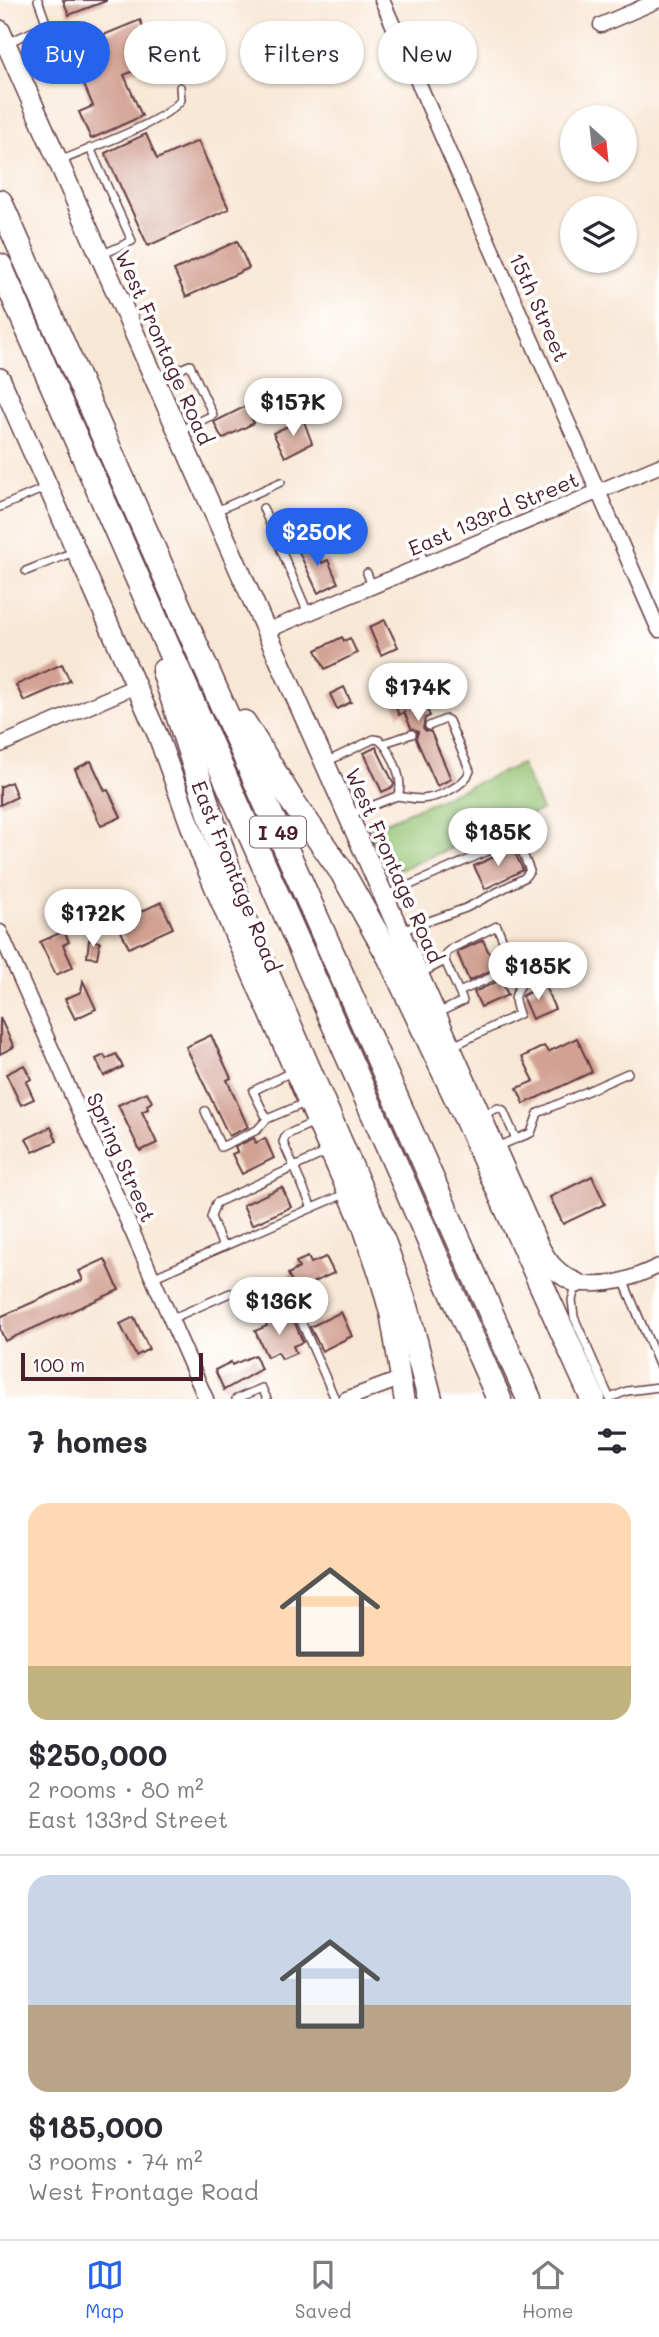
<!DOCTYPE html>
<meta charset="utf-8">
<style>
:root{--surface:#fff;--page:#f7f7f7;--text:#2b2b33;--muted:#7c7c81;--line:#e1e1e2;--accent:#2563eb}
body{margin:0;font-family:Mali,sans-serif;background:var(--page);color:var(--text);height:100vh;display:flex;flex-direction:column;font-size:26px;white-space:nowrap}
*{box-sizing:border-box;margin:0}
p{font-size:23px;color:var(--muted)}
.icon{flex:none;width:38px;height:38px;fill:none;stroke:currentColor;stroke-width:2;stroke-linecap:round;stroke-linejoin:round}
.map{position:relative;height:1399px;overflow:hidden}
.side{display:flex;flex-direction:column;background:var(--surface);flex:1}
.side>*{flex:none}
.top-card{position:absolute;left:21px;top:21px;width:618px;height:63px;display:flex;gap:14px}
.needle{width:46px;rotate:153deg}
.controls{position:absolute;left:560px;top:105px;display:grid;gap:14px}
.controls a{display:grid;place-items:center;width:77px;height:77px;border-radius:50%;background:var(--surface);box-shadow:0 2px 5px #0004;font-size:35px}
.scale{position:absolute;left:21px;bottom:18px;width:182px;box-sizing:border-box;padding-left:7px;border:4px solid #4a1f2b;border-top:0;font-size:19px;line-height:24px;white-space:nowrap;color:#4a1f2b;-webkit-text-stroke:5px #fff;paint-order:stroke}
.price{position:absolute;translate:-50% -60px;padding:0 16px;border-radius:24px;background:#fff;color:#222;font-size:23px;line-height:46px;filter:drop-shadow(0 2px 4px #0008)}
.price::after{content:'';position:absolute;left:50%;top:42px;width:21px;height:16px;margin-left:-10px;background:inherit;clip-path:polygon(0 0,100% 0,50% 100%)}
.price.on{background:var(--accent);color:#fff}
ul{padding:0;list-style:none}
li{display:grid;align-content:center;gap:14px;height:371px;padding:0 28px}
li+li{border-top:2px solid var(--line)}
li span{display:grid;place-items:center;height:217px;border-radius:21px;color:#555}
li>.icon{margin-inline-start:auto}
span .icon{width:126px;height:126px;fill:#fffc;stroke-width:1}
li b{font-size:30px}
h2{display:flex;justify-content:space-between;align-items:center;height:84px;padding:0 28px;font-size:30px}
.tag{padding:0 24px;border-radius:32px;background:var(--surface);box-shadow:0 2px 5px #0004;font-size:24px;line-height:63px}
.tag.on{background:var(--accent);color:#fff}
.menu{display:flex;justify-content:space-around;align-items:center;height:98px;border-top:2px solid var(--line);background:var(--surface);font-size:19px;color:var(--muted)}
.menu a{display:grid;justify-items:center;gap:4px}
.menu .on{color:var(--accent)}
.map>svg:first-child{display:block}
.green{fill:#95c575;stroke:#707250;stroke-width:2}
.building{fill:#d2a193}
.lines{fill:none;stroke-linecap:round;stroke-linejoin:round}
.lane-casing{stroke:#643d44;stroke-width:10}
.street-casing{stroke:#643d44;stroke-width:17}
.secondary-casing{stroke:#643d44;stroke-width:22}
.highway-casing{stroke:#643d44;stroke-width:27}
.lane{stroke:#fff;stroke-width:7}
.street{stroke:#fff;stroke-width:14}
.secondary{stroke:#fff;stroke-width:19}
.highway{stroke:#fff;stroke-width:24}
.labels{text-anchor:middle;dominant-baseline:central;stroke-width:7;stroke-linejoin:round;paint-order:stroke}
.shield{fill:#fff;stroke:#80626b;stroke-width:2}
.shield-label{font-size:19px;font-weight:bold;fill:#4a1f2b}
.street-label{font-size:21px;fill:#4a1f2b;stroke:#fff}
</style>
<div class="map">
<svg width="659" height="1399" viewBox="0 0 659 1399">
<rect width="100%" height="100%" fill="#fff"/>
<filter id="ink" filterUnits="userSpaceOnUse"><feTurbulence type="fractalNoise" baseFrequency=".0143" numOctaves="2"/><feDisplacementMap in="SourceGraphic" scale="14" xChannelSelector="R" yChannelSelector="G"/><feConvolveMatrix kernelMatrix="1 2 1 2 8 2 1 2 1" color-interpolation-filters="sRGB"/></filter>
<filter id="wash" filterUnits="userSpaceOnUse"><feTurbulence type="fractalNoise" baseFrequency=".00686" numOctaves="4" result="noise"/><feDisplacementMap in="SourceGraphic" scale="28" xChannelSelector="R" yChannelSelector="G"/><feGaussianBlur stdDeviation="1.57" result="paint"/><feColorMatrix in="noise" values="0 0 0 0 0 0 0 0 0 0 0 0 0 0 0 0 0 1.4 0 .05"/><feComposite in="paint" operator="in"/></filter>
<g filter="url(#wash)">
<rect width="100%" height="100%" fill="#f8e7d4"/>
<polygon class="green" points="521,764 542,810 387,875 367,830"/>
<g id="blocks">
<g class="building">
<polygon points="63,0 106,0 106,1 69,15"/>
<polygon points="140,20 144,29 152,26 161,47 153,51 157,61 124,75 142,116 91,139 79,112 93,106 69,49"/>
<polygon points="146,134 157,159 198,141 229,209 148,246 105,153"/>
<polygon points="237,241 249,268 186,297 174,270"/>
<polygon points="246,406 254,423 222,439 214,422"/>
<polygon points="303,419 312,443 285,457 273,433"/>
<polygon points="312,541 322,563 328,560 338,583 318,593 297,548"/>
<polygon points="385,620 398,647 381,655 369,627"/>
<polygon points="342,637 344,641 350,638 357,653 325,669 316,650"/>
<polygon points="62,664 70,681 24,701 16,685"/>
<polygon points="408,671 430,716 425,718 423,728 426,731 431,732 451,779 437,786 416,739 418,732 411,728 404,712 399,715 385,682"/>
<polygon points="344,687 351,702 337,709 330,694"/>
<polygon points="376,747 394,784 393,787 382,792 364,753"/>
<polygon points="91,761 105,791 108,790 121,817 101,826 75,769"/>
<polygon points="11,782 17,797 0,805 0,787"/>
<polygon points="511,849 513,849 523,870 485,889 474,866"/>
<polygon points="161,902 173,928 129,948 117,923"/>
<polygon points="64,931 69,942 63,945 73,967 56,975 40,942"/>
<polygon points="89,940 100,942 97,958 87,957"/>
<polygon points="483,940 496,968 469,981 457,952"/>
<polygon points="501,980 508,995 481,1007 474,992"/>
<polygon points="83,981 96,1009 75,1019 65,999 81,992"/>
<polygon points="544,984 555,1009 532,1019 522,996"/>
<polygon points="0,1018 14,1047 0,1054"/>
<polygon points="211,1035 231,1078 227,1080 248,1127 229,1136 186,1047"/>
<polygon points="577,1038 592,1072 524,1104 517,1088 534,1081 522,1057 544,1046 548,1052"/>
<polygon points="116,1054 123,1067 104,1076 96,1059 104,1055 106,1059"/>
<polygon points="24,1065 31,1079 26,1082 34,1099 21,1105 6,1074"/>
<polygon points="147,1092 152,1102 147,1105 148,1109 142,1112 157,1143 140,1151 118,1105"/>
<polygon points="51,1127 57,1141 33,1152 26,1139"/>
<polygon points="254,1138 256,1143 265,1138 274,1158 242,1174 232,1154 237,1152 235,1147"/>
<polygon points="592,1176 605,1204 563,1224 550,1197"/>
<polygon points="282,1187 291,1207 252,1225 243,1205"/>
<polygon points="308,1257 311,1263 326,1257 334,1273 296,1290 288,1274 299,1268 296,1262"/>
<polygon points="105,1259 119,1290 5,1341 0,1329 0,1317 83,1280 79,1271"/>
<polygon points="341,1312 352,1336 322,1351 310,1327"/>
<polygon points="278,1314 281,1321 292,1316 303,1342 293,1346 296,1353 282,1359 278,1352 267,1357 255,1331 267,1326 265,1320"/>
<polygon points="134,1317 149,1349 136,1356 120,1324"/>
<polygon points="255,1355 261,1369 224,1390 215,1370 231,1362 232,1365"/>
</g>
</g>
</g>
<g filter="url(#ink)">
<use href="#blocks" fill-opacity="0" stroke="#643d44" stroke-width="2"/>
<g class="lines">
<g class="lane-casing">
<g id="lane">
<polyline points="7,43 47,25 38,0"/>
<polyline points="90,148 132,241 101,255"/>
<path d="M60,161C90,148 163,123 181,100L180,87"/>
<polyline points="155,379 190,365 213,415 181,430"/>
<polyline points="0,507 47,487"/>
<polyline points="263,508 308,613"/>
<polyline points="214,512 281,482"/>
<polyline points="419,550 426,564"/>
<polyline points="26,571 76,551"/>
<polyline points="367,573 372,586"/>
<polyline points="384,743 412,734"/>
<path d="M326,762L374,739L379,740C391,749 406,784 397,796L349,815"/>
<path d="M397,796C405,797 413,799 421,799C437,798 464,787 470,771L449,721L446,719L429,726"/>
<polyline points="387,895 509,842 519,844 530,871 524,878 466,908 401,931"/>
<path d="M445,961L446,953L452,948L497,926L521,985C513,996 514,1001 519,1014L451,1047"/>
<polyline points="420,974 445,961 463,1001 438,1013"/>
<polyline points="459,992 514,967"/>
<polyline points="293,1071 253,1091 267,1119 305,1103"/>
<polyline points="205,1111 221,1147 257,1130 267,1119"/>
<polyline points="482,1115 498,1108 503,1110 516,1139 497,1147"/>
<polyline points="314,1122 286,1135 283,1142 312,1208 347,1193"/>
<polyline points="516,1139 531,1133 538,1113 628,1073"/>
<polyline points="223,1247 211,1217 216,1203 329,1151"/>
<polyline points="152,1278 312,1208"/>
<polyline points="624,1282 659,1365"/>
<polyline points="576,1286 572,1300 574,1317 610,1399"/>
<polyline points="247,1306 287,1289 335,1399"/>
<polyline points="171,1319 230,1293"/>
<polyline points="610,1398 627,1391 659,1387"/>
<polyline points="236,1399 262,1388 267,1399"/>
</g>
</g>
<g class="street-casing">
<g id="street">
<polyline points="382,0 659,630"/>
<polyline points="601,25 659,0"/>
<polyline points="266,631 659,466"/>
<polyline points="0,745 136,686"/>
<polyline points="0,932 206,1399"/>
<path d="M577,1283C608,1288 631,1279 659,1266"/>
<polyline points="346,1399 400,1379"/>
</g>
</g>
<g class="secondary-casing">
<g id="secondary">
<path d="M0,30L538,1244C547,1263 558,1275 577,1283"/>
<polyline points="0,378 158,736 200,852 232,929 362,1225 379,1275 390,1315 404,1399"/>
</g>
</g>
<g class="highway-casing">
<g id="highway">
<polyline points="0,202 529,1399"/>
<polyline points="0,266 499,1399"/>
<polyline points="164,671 246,925 384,1244 407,1310 430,1399"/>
<polyline points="244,723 292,801 342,872 390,958 467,1120 593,1399"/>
</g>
</g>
<use href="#lane" class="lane"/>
<use href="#street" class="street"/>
<use href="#secondary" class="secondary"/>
<use href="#highway" class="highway"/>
</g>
</g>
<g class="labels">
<rect class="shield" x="250" y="816.5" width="56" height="31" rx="5"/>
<g class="shield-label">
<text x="278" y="832">I 49</text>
</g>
<g class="street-label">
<text transform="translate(540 307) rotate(66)">15th Street</text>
<text transform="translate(165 347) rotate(66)">West Frontage Road</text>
<text transform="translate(493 513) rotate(-23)">East 133rd Street</text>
<text transform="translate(395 865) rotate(66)">West Frontage Road</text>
<text transform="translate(237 876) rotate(68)">East Frontage Road</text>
<text transform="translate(122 1157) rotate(66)">Spring Street</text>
</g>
</g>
</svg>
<div class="controls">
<a><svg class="needle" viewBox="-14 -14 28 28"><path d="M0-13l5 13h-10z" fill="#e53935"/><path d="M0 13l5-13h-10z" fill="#7c7c81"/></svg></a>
<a><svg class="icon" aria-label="layers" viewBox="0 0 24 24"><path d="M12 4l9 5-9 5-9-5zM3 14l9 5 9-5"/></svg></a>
</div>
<div class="scale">100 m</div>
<b class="price" style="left:293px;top:438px">$157K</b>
<b class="price on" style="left:317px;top:568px">$250K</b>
<b class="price" style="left:418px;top:723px">$174K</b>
<b class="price" style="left:498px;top:868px">$185K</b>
<b class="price" style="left:93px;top:949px">$172K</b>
<b class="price" style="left:538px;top:1002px">$185K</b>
<b class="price" style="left:279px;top:1337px">$136K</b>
<div class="top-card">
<a class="tag on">Buy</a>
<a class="tag">Rent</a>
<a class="tag">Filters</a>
<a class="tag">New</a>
</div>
</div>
<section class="side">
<h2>7 homes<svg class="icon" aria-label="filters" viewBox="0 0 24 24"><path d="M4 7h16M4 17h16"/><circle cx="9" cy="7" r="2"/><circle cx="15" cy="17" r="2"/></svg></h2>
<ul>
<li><span style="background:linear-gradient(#ffd9b3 75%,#c2b280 0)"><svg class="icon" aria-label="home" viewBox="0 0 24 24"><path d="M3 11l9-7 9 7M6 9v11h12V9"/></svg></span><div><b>$250,000</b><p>2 rooms · 80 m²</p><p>East 133rd Street</p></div></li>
<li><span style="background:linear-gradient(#c9d6e8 60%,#b9a48a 0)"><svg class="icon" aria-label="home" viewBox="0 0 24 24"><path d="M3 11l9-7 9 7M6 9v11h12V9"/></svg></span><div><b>$185,000</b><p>3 rooms · 74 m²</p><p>West Frontage Road</p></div></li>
</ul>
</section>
<nav class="menu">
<a class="on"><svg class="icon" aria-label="map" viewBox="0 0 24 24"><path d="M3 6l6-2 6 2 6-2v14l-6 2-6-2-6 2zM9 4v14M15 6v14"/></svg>Map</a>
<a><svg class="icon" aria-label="saved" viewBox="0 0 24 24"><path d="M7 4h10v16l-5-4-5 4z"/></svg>Saved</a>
<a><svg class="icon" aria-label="home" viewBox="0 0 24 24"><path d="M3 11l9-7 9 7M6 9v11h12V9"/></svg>Home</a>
</nav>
